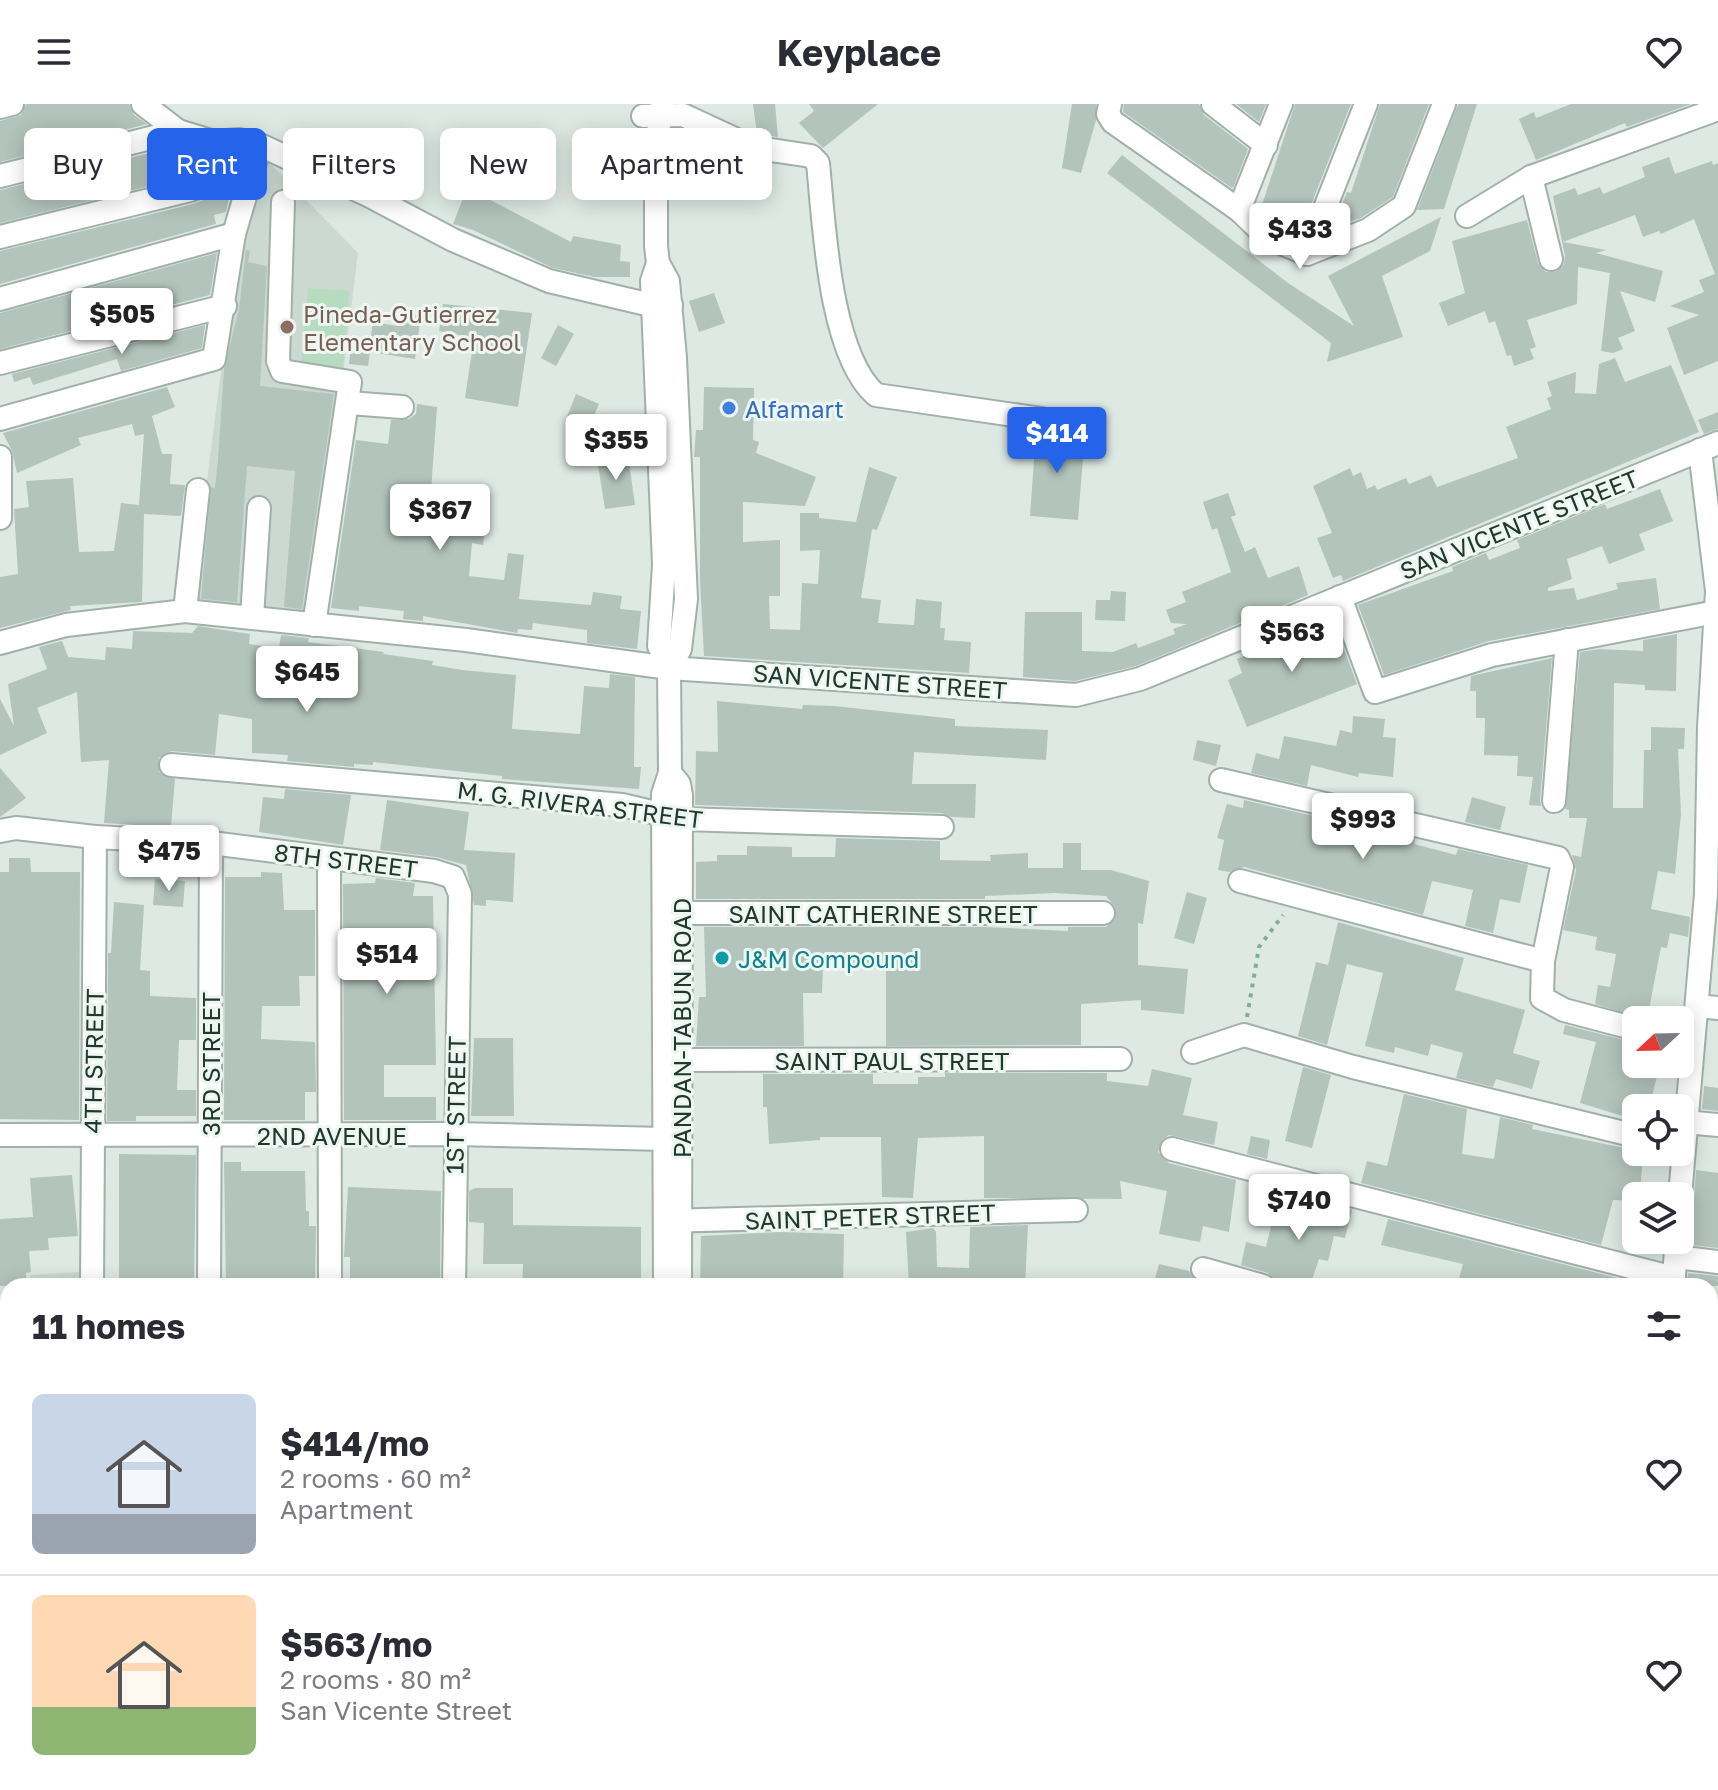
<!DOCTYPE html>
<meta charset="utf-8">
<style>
:root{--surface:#fff;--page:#f7f7f7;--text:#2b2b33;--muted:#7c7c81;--line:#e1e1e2;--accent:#2563eb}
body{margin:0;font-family:"Golos Text",sans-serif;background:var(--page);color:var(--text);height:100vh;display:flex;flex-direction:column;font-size:30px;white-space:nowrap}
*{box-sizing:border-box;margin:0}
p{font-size:26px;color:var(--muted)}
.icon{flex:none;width:44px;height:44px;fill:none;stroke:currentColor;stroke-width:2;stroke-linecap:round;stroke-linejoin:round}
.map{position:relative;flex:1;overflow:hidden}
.panel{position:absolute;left:0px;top:1174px;width:1718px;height:512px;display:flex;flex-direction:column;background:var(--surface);border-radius:24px 24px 0 0;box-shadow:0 4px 20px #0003}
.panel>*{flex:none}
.banner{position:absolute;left:24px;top:24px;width:800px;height:72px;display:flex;gap:16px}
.needle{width:52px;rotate:248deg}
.fabs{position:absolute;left:1622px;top:902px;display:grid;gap:16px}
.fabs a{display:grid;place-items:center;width:72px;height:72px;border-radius:12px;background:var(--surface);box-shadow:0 4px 20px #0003;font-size:40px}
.price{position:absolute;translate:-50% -68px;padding:0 18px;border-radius:8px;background:#fff;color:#222;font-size:26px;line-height:52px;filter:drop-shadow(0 2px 4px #0008)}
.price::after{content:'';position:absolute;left:50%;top:48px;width:24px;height:18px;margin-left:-12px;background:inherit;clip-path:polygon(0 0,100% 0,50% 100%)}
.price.on{background:var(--accent);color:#fff}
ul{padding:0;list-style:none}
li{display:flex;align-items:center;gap:24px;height:200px;padding:0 32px}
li+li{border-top:2px solid var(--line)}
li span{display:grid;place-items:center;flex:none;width:224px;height:160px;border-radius:12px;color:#555}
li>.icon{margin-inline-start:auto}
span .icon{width:96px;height:96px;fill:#fffc;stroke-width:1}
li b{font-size:34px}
h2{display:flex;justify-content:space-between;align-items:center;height:96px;padding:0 32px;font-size:34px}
.chip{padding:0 28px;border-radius:12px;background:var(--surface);box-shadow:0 4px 20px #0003;font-size:28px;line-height:72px}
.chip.on{background:var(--accent);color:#fff}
header{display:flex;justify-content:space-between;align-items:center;height:104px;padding:0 32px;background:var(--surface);font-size:36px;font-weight:700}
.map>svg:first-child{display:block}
.built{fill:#ccd9d2}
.green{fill:#b7dbbe}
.building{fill:#b3c4bc}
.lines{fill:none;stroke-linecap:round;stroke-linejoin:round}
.minor-casing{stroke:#a1b0aa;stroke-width:26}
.path{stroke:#7fad9b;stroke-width:4;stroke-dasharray:4 6;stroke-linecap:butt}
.minor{stroke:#fff;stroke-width:22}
.education-dot{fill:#8d6e63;stroke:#eef6f2;stroke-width:3}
.shop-dot{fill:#3f7fe0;stroke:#eef6f2;stroke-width:3}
.culture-dot{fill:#0f9aa8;stroke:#eef6f2;stroke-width:3}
.labels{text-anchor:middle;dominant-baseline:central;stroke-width:6;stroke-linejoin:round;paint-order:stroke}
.education-label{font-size:24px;fill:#785e54;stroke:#eef6f2;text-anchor:start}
.shop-label{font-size:24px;fill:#366cbe;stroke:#eef6f2;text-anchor:start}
.street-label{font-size:24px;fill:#203830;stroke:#eef6f2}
.culture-label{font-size:24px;fill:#0d838f;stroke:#eef6f2;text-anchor:start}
</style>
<header><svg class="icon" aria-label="menu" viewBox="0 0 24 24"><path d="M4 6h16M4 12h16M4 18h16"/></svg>Keyplace<svg class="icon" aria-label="heart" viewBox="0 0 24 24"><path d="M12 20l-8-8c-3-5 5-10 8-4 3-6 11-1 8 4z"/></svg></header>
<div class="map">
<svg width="1718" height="1686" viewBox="0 0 1718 1686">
<rect width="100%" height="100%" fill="#dee9e4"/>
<g class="built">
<polygon points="265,54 358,149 313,513 191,501 237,143"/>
<polygon points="79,1168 79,1182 31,1182 30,1171"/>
</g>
<polygon class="green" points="308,184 349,187 343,266 301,263"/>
<g class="building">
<polygon points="26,0 129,0 134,11 147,20 0,58 0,17 21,11"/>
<polygon points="753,0 775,0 778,33 757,30"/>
<polygon points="809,0 878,0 823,44 799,19 814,7"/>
<polygon points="1072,0 1096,0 1096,16 1081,69 1062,64"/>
<polygon points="1124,0 1199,0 1204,11 1248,45 1234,82 1232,84 1123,8"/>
<polygon points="1236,0 1266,0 1259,18"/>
<polygon points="1295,0 1351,0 1299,131 1275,121 1260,107"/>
<polygon points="1380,0 1429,0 1393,93 1361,114 1333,123 1347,88 1351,89"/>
<polygon points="1458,0 1477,0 1444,105 1417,106"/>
<polygon points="1571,0 1691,0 1627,23 1625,19 1536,56 1519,15 1534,8 1536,14"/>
<polygon points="178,42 208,51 217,55 219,60 186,73 0,119 0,86"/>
<polygon points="720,43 729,48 731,64 739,64 741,93 696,96 693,49"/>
<polygon points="1122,51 1288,179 1354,222 1328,172 1441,113 1430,147 1382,172 1403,233 1327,258 1331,239 1107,69"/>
<polygon points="1669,53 1675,70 1712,57 1713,61 1718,59 1718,257 1684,271 1667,224 1699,211 1670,202 1704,188 1699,176 1715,170 1694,115 1661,130 1659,127 1643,133 1635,111 1563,138 1606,146 1596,149 1663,167 1655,198 1620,187 1635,227 1618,234 1623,245 1613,249 1601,247 1610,169 1578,163 1577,200 1527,216 1536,243 1530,245 1534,255 1514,262 1511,251 1507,252 1495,217 1489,219 1485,207 1448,222 1439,199 1465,189 1452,137 1527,116 1538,159 1546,168 1555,168 1564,160 1565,152 1553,92 1575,84 1578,91 1600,83 1603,90 1645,73 1642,63"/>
<polygon points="467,84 571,138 573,132 621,141 620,157 630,158 630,173 594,173 553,164 473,126 453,120"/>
<polygon points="231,85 226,108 214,111 216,120 0,180 0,147 193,100"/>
<polygon points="246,146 250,147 248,158 267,162 260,282 334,290 302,505 284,503 295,367 247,362 237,498 201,495 211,383 215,384 218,356 224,265 239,205"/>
<polygon points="217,149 210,191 0,245 0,209"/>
<polygon points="714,189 725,219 699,228 689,197"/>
<polygon points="443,200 532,209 518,303 465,294 474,234 439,227"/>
<polygon points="399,208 421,211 415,255 370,248 368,262 349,260 351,243 369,245 373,218 397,222"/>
<polygon points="205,221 202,244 121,267 117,255 33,281 30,273 14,278 12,270"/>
<polygon points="558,221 574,230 556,262 541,254"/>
<polygon points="1615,254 1625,278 1671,261 1699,328 1343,477 1341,471 1333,474 1317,434 1332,429 1313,382 1350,364 1353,372 1361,368 1367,385 1375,381 1377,386 1406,374 1409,380 1431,371 1437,383 1518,354 1506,323 1551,305 1547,294 1552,292 1547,278 1576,268 1575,289 1596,290 1599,260"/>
<polygon points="167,283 175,303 152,312 162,350 172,350 170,380 185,381 181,412 144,410 142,498 70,502 71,506 0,524 0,473 18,470 14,405 29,403 26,377 73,374 79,448 114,447 121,399 139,401 144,330 135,332 132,320 78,334 81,341 17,369 12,347 3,329"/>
<polygon points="704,283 754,284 753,336 759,338 756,349 816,373 805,402 743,398 743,438 780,436 780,492 769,492 770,525 800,526 802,479 818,480 820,446 800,447 800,409 819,409 819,414 856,418 869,363 897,373 877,426 872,425 861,494 881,496 878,519 914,521 916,495 942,498 940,524 945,524 944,536 971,538 969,569 704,552 700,477 700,353 694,353 696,326 703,326"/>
<polygon points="576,290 599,300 587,327 565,318"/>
<polygon points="417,300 437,303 429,416 486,421 483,441 472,439 469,472 504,476 508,449 524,451 519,495 591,501 593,488 622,492 620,505 641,507 637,545 587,539 587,526 533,519 532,526 518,525 517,529 423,512 423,517 403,515 404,507 359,502 359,507 331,504 356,336 388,340 391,316 409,315 416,310"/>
<polygon points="1718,308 1718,325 1704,330 1698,316"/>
<polygon points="1048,327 1085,330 1078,416 1030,412 1036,328"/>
<polygon points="628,351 635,401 605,405 597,355"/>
<polygon points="1660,385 1673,417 1639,430 1645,446 1609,460 1602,442 1567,455 1572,475 1548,484 1548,487 1574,484 1577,496 1618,485 1616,479 1656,474 1660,505 1489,537 1384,571 1358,501 1453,467 1452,463 1486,449 1489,456 1520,444 1517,436 1605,400 1607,405"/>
<polygon points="1228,389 1236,411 1231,413 1245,448 1255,443 1268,474 1299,462 1308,491 1136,562 1075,577 1023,573 1025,508 1082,508 1082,547 1113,548 1136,539 1138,544 1175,530 1173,525 1187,520 1171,519 1166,506 1186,498 1182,488 1231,468 1217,424 1212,426 1203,398"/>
<polygon points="1111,487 1126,488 1125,517 1095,516 1096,496 1110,496"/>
<polygon points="1333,516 1357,580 1247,623 1228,576 1242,569 1237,555"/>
<polygon points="198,522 250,530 249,540 279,544 281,531 309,534 308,538 384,548 383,550 433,557 432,561 462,566 516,571 512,625 580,630 584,582 609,584 610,570 635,573 634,663 641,663 639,685 502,675 502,672 373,658 373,661 354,660 354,663 287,657 288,651 252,649 252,615 219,610 215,651 171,647 159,654 159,668 175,675 171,723 104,719 109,656 81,658 77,588 37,604 47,629 0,651 0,595 14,622 8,580 47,565 39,543 62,537 68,553 105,556 106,543 132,545 133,527 192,529"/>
<polygon points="1677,530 1676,587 1645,586 1645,581 1614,579 1613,704 1643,704 1644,646 1651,646 1651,623 1685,624 1684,645 1678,645 1681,710 1675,770 1658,767 1651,805 1690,813 1688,833 1670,829 1667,844 1661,843 1647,916 1595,900 1598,881 1610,883 1616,850 1595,846 1597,833 1563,826 1576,766 1572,751 1581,753 1587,714 1569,714 1569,706 1565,705 1580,548 1599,545 1643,547 1643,536"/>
<polygon points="1552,554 1540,696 1541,702 1529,701 1533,673 1517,672 1518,652 1484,651 1485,614 1476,614 1476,587 1470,587 1471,572"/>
<polygon points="717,597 802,605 803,601 834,602 955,615 955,622 1048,626 1046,656 914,648 912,680 976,680 975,714 952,713 942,709 695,701 696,647 718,648"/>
<polygon points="1353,612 1385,615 1383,633 1396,634 1393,673 1359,669 1358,673 1311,661 1307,682 1251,669 1256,649 1279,655 1284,632 1336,642 1340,626 1352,629"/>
<polygon points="1197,636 1221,641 1216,662 1193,656"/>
<polygon points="0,664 26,694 0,713"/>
<polygon points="285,685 351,691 343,741 259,728 263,693 284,695"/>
<polygon points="1472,693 1506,703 1500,726 1465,718"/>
<polygon points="387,696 469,708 464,746 515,749 513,798 486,796 486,802 474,801 466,761 436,753 380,746"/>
<polygon points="1244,696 1415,735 1414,740 1456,751 1458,745 1528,761 1520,799 1500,795 1493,829 1465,822 1473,786 1432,777 1423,811 1244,763 1229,768 1218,766 1224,736 1217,734 1227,700 1243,704"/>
<polygon points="836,734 940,737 940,756 991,757 990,751 1028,749 1028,764 1063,764 1063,739 1081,739 1081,766 1111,766 1149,777 1143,820 1138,819 1138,861 1188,865 1184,910 1141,906 1141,896 1081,900 1081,941 886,942 886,865 823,862 822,889 803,889 804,942 696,942 699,893 706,893 704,823 985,823 1068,827 1068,823 1106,823 1115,815 1115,803 1106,792 1055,789 985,792 985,795 696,795 696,758 717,757 717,751 747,751 747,742 792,743 792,753 835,753"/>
<polygon points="9,754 30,754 31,768 80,768 79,1016 0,1015 0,768 9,768"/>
<polygon points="261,768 282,769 284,806 315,806 315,872 299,872 300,902 262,902 261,935 315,938 316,988 305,988 305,1016 224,1016 225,773 261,773"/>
<polygon points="376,774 415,779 413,792 433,792 436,961 384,961 384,993 436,993 436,1016 344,1016 343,780 375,779"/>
<polygon points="155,775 185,777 183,803 153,801"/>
<polygon points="1187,788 1207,794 1194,840 1174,834"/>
<polygon points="114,798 144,801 140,866 150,867 150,892 196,894 196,936 179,936 177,986 196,986 196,1012 136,1012 136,1017 107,1017 108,849 111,849"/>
<polygon points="1338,818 1464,854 1455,886 1525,906 1513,949 1540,957 1532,985 1496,975 1493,983 1456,974 1463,949 1431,940 1428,952 1395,943 1394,949 1365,942 1383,869 1347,860 1327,941 1298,932 1316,858 1328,861"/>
<polygon points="1565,921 1636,939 1636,960 1660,960 1649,1004 1636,1004 1636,1016 1580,999 1596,938 1563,930"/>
<polygon points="474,934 513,934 514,1012 471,1012"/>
<polygon points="1303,963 1331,971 1312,1044 1285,1037"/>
<polygon points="1152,965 1192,974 1183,1011 1218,1018 1214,1041 1169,1031 1162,1036 1158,1048 1169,1059 1236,1076 1229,1128 1203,1122 1200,1138 1159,1130 1167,1087 1120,1077 1122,1095 984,1094 984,1032 918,1034 913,1094 882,1093 881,1033 820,1033 820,1036 769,1040 767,1003 763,1003 763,970 873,970 873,980 918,980 918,973 945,973 945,969 1107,969 1107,977 1148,982"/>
<polygon points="1704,982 1718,984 1718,1007 1702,1005"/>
<polygon points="1404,990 1467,1005 1462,1050 1494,1055 1500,1013 1533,1021 1532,1025 1644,1048 1639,1092 1636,1097 1613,1096 1601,1141 1361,1079 1367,1057 1387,1062"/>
<polygon points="1251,1032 1270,1036 1267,1055 1247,1050"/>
<polygon points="119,1050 196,1051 194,1179 119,1182"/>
<polygon points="224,1058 241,1058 241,1067 305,1067 306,1107 309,1107 309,1122 316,1122 315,1182 226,1182"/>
<polygon points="1696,1066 1718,1069 1718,1144 1691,1141 1692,1116 1686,1115 1694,1093"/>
<polygon points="72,1071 78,1132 48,1134 49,1146 29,1147 31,1168 26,1169 27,1182 0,1182 0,1115 33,1113 30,1074"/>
<polygon points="348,1083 441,1087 440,1182 350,1182 350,1153 344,1153"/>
<polygon points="475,1084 513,1084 513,1121 641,1123 641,1182 522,1182 523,1160 483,1160 484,1119 469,1118 469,1087"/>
<polygon points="1305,1094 1352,1106 1345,1134 1334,1132 1328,1157 1319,1155 1310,1182 1276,1177 1268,1169 1241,1161 1246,1138 1266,1143 1272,1118 1283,1121 1288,1098 1303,1101"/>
<polygon points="1388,1115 1644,1181 1644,1182 1457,1182 1463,1160 1381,1141"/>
<polygon points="1028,1121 1025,1182 909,1182 906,1128 933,1124 936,1128 937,1163 969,1164 970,1123"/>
<polygon points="780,1128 844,1130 843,1182 700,1182 701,1132"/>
<polygon points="1159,1160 1189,1167 1194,1175 1212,1182 1153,1182"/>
<polygon points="1688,1169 1718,1172 1718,1182 1687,1182"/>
</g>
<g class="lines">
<g class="minor-casing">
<g id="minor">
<polyline points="143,0 178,27 214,38 239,36 260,41 370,92 453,136 549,177 655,202 671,201"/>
<polyline points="662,0 656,43 656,142 658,159 668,177 675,254 686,495 680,545 669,564"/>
<polyline points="1110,0 1108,10 1113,18 1239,106 1267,133 1307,150 1368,126 1404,102 1444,0"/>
<polyline points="1213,0 1266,41"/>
<polyline points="0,3 12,0"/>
<path d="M643,12L683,11L752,43L811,52L818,59C824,119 829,250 876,291L1042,315"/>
<polyline points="0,72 178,27"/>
<polyline points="1531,73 1551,155"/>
<polyline points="283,98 278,257 282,267 350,278 314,521"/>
<polyline points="1239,106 1281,0"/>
<polyline points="1467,112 1531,73 1718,5"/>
<polyline points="0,133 190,86 254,62"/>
<polyline points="1307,150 1366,0"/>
<polyline points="658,159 652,177 664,460 659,542 669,564 670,669 663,690 665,1182"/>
<polyline points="0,195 234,130"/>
<polyline points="0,259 225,202"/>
<polyline points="349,299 402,303"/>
<polyline points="0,315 214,255 234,130 260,41"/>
<polyline points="0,353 0,414"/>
<polyline points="1340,493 1375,588 1492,551 1716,508"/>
<polyline points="185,507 198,386"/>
<polyline points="252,513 259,404"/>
<polyline points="0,539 66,521 185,507 466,536 669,564 1076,591 1140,575 1718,339"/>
<polyline points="171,661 622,701 681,715 942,723"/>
<polyline points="670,669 679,680 681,691 680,1182"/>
<polyline points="1221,676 1558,754 1562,763 1543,857 1542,894 1564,906 1636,925"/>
<polyline points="1554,697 1567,536"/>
<polyline points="0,727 16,724 95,733 211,739 434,767 453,773 460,790 454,1182"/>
<polyline points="329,754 330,1182"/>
<polyline points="1240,777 1543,857"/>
<polyline points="668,809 1103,809"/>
<polyline points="1697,902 1718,904"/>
<polyline points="1193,948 1244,931 1353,963 1636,1032"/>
<polyline points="669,956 1120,955"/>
<polyline points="1685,1018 1718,1021"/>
<polyline points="0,1031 454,1030 664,1035"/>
<polyline points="1172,1045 1674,1174"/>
<polyline points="1680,1092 1706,790 1709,623 1717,487 1700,346"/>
<polyline points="666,1117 1076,1106"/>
<polyline points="1676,1153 1718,1158"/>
<polyline points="1203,1165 1263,1182"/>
<polyline points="92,1182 95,733"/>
<polyline points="209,1182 211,739"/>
<polyline points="1673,1182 1677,1136"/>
<polyline points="1710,1276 1718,1277"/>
<polyline points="0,1497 8,1498"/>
<polyline points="94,1678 94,1686"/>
<polyline points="214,1678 214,1686"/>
<polyline points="460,1678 460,1686"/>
<polyline points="662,1678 662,1686"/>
<polyline points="680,1678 680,1686"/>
<polyline points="1551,1678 1597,1686"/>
<polyline points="329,1686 329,1678"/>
<polyline points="1632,1686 1633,1678"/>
</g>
</g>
<polyline class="path" points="1247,913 1259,843 1283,811"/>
<use href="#minor" class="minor"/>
</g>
<circle class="education-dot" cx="287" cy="223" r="8"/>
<circle class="shop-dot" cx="729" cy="304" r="8"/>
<circle class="culture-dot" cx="722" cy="854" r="8"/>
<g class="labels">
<g class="education-label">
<text x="303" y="209">Pineda-Gutierrez<tspan x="303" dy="28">Elementary School</tspan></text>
</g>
<g class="shop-label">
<text x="745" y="304">Alfamart</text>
</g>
<g class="street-label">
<text transform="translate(1519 420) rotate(-22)">SAN VICENTE STREET</text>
<text transform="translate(880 577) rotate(4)">SAN VICENTE STREET</text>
<text transform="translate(580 700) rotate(7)">M. G. RIVERA STREET</text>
<text transform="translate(346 756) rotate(7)">8TH STREET</text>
<text x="883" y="809">SAINT CATHERINE STREET</text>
<text transform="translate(681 924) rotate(-90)">PANDAN-TABUN ROAD</text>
<text x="892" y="956">SAINT PAUL STREET</text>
<text transform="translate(93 957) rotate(-89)">4TH STREET</text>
<text transform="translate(210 960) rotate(-90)">3RD STREET</text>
<text transform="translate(455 1001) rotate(-89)">1ST STREET</text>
<text x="332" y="1031">2ND AVENUE</text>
<text transform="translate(870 1112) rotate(-2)">SAINT PETER STREET</text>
</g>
<g class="culture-label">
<text x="738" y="854">J&amp;M Compound</text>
</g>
</g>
</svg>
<div class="fabs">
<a><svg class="needle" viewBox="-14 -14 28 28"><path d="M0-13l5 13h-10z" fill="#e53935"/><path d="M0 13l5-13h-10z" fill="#7c7c81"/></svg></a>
<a><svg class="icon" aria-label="locate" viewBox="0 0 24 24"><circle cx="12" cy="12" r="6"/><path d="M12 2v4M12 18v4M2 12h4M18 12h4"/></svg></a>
<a><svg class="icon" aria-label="layers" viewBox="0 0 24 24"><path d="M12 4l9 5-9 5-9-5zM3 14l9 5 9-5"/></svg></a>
</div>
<b class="price" style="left:1300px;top:167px">$433</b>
<b class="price" style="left:122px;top:252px">$505</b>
<b class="price on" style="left:1057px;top:371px">$414</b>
<b class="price" style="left:616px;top:378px">$355</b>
<b class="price" style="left:440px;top:448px">$367</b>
<b class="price" style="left:1292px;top:570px">$563</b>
<b class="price" style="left:307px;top:610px">$645</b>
<b class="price" style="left:1363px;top:757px">$993</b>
<b class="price" style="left:169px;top:789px">$475</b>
<b class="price" style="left:387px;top:892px">$514</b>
<b class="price" style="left:1299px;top:1138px">$740</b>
<div class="banner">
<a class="chip">Buy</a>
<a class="chip on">Rent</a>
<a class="chip">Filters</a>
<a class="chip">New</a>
<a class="chip">Apartment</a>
</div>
<section class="panel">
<h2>11 homes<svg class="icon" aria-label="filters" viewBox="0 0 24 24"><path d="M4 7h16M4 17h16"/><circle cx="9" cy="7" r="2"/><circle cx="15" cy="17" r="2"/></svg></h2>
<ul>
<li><span style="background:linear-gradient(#c9d6e8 75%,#9aa5b1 0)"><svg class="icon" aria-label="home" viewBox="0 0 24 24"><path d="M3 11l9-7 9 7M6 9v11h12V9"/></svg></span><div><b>$414/mo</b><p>2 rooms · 60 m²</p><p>Apartment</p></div><svg class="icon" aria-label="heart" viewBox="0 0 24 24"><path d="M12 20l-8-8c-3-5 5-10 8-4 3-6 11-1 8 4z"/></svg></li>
<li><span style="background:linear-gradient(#ffd9b3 70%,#8fb573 0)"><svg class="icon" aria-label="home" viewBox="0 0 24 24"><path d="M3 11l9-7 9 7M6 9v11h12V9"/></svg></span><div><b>$563/mo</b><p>2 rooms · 80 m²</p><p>San Vicente Street</p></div><svg class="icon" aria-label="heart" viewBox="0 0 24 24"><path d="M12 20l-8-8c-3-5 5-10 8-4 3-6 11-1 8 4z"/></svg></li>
</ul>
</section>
</div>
